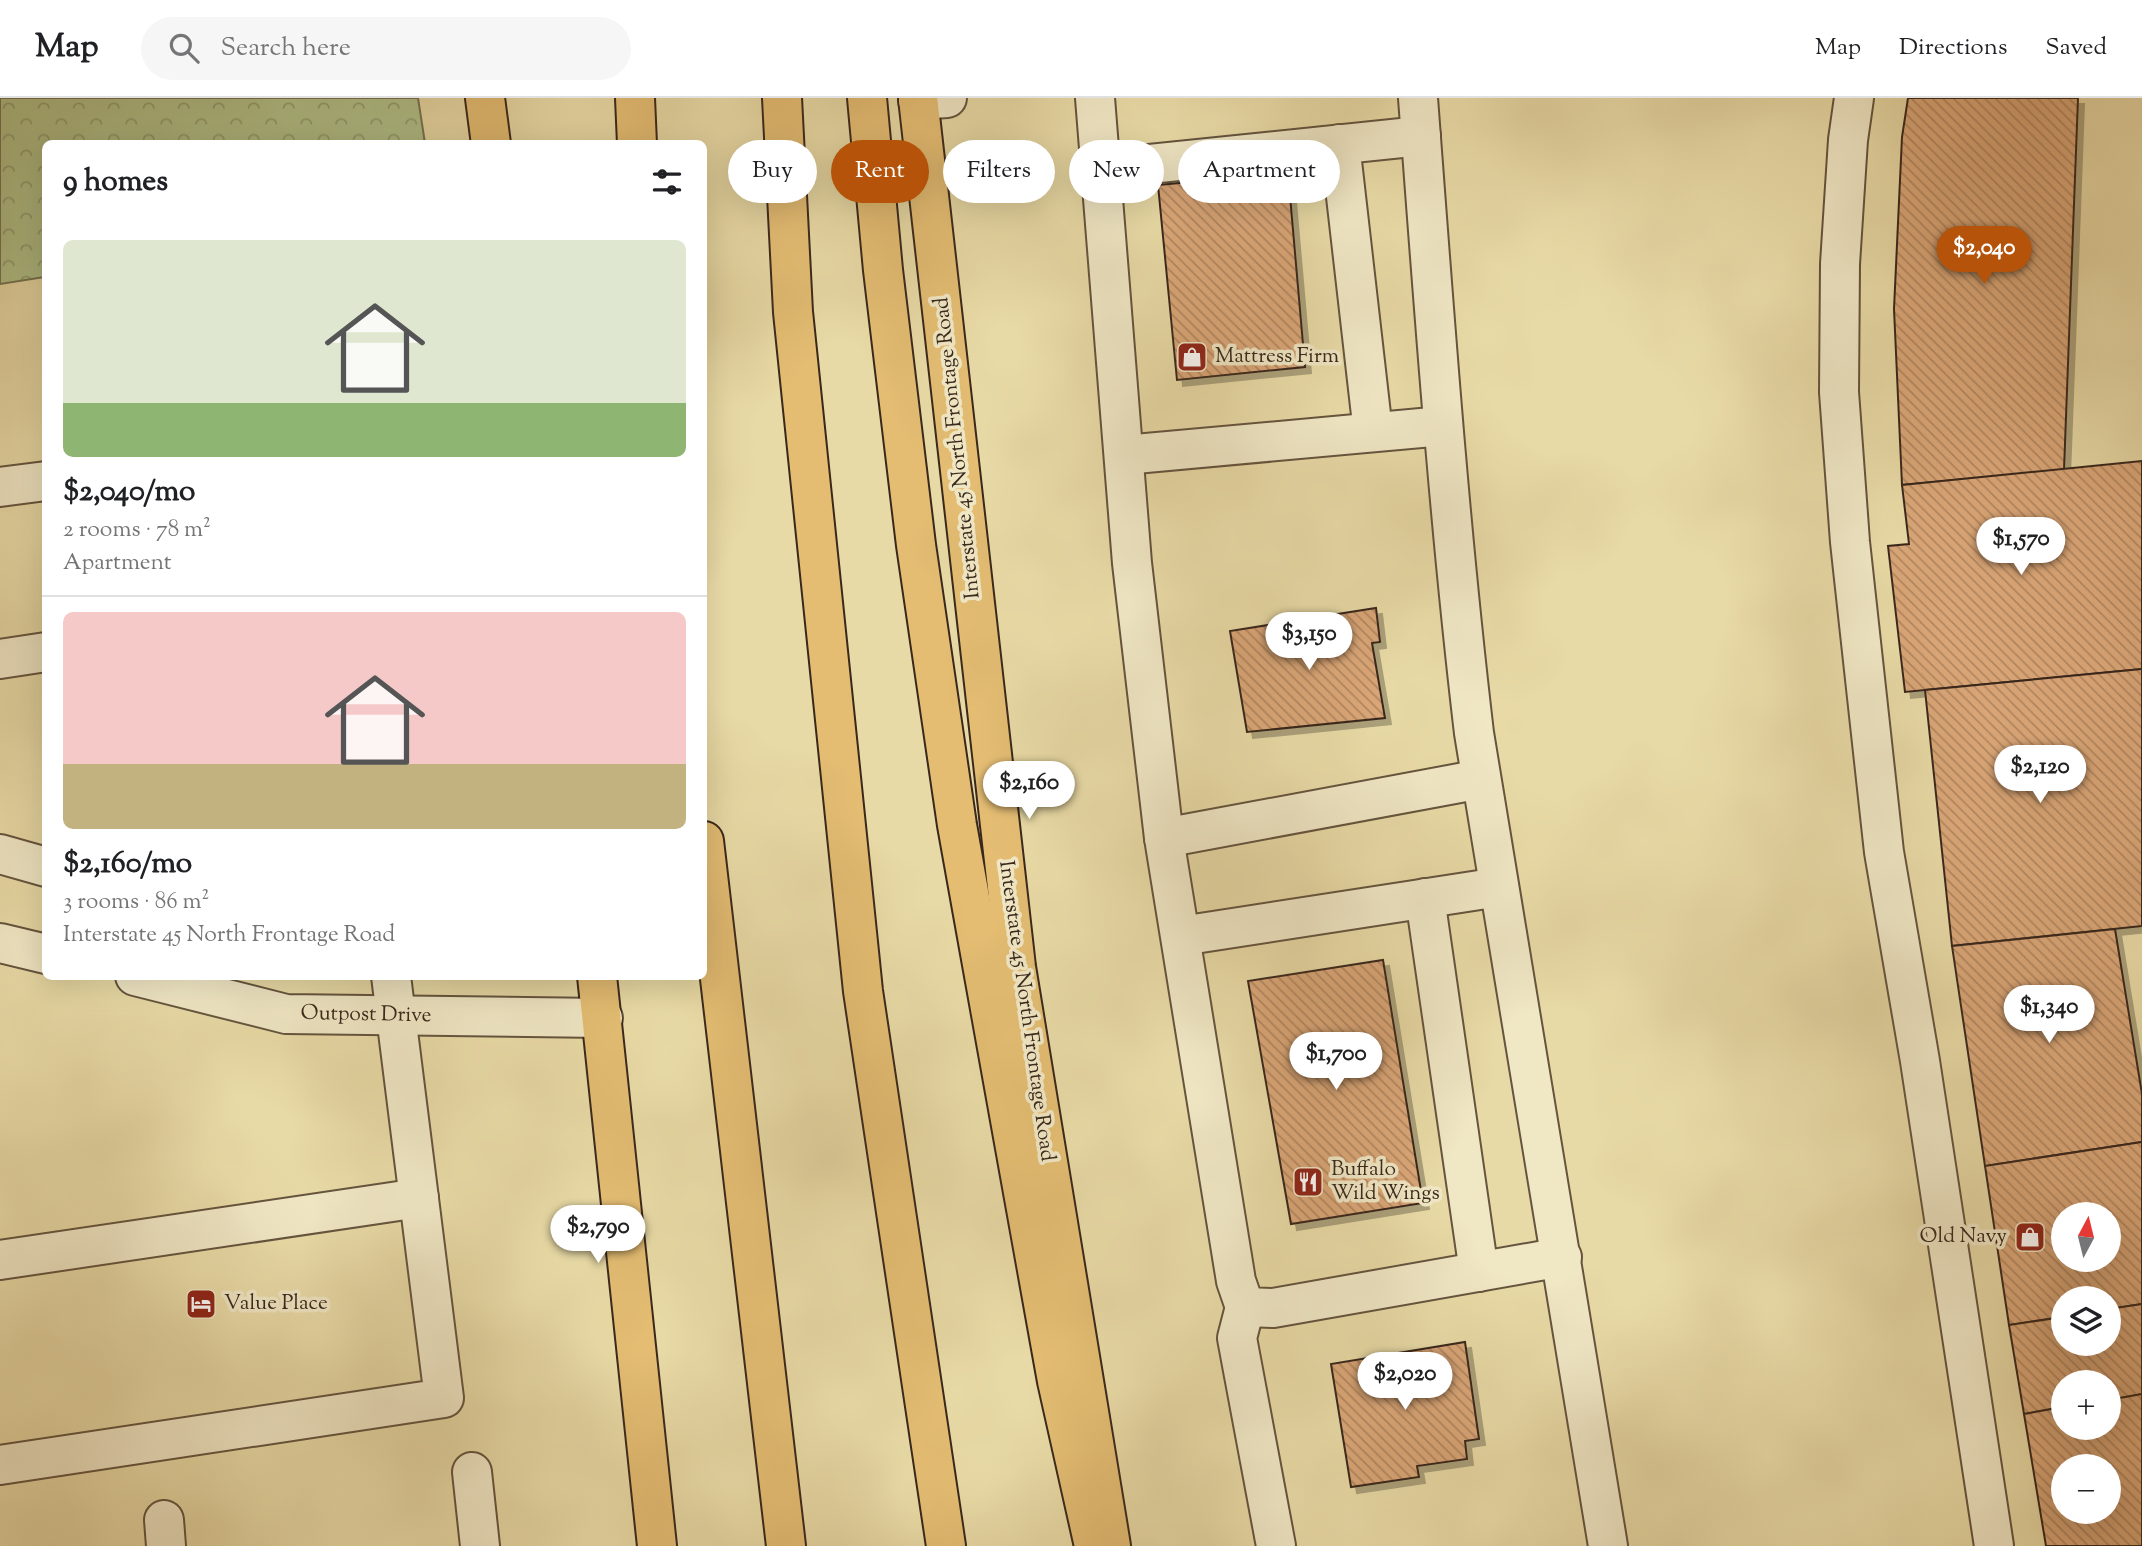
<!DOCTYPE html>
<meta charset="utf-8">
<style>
:root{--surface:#fff;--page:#f6f6f6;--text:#202124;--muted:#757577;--line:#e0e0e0;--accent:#b45309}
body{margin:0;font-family:"Sorts Mill Goudy",serif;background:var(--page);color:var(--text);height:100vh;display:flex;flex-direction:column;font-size:26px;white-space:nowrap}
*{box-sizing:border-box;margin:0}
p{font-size:23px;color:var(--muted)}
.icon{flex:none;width:38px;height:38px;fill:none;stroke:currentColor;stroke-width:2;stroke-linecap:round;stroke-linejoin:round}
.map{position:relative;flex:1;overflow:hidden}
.sheet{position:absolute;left:42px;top:42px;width:665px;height:840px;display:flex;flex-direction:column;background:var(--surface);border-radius:10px;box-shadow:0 7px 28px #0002}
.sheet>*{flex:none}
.hud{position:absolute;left:728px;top:42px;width:665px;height:63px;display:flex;gap:14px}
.needle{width:46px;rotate:7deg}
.controls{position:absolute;left:2051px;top:1104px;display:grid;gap:14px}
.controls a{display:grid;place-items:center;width:70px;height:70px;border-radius:50%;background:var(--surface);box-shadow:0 7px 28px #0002;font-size:35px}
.price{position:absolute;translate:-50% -60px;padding:0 16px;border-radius:24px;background:#fff;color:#222;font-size:23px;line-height:46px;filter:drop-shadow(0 2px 4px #0008)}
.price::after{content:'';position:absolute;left:50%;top:42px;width:21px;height:16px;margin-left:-10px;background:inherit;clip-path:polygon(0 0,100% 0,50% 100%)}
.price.on{background:var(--accent);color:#fff}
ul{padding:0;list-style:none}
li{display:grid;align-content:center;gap:14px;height:371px;padding:0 21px}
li+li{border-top:2px solid var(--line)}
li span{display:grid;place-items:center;height:217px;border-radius:10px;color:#555}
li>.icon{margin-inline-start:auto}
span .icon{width:126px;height:126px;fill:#fffc;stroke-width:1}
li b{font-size:30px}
h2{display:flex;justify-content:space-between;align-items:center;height:84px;padding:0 21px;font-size:30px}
.pill{padding:0 24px;border-radius:32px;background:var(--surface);box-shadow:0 7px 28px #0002;font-size:24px;line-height:63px}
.pill.on{background:var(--accent);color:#fff}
header{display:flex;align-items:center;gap:42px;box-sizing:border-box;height:98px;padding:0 35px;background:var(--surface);border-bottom:2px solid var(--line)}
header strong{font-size:33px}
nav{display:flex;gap:38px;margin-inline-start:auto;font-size:24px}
.search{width:490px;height:63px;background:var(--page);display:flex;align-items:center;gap:18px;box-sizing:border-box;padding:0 24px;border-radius:38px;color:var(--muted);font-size:26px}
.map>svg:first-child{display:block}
.forest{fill:url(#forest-crowns);stroke:#747453;stroke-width:2}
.building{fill:url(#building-back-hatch);stroke:#39281c;stroke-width:2;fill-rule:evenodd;filter:url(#shadow)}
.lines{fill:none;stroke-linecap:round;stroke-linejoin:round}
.minor-casing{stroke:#65543e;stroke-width:42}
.major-casing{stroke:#39281c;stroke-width:42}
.highway-casing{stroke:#39281c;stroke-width:42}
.minor{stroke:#f0e7c5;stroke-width:38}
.major{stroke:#e4bd73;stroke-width:38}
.highway{stroke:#e4bd73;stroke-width:38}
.labels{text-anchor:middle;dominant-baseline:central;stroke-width:7;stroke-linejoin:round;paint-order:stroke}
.poi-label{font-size:21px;fill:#39281c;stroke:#f0e7c5;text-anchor:start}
.street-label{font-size:21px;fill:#39281c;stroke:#f0e7c5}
</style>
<header>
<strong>Map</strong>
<div class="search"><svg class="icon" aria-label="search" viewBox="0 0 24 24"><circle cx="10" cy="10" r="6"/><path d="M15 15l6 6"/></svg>Search here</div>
<nav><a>Map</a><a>Directions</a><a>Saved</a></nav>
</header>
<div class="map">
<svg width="2142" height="1448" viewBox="0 0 2142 1448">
<defs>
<pattern id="forest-crowns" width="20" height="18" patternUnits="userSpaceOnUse" patternTransform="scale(1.75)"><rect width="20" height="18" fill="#b0c18a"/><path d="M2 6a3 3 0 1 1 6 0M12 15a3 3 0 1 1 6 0" fill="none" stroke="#909d70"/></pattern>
<pattern id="building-back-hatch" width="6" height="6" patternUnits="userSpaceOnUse" patternTransform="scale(1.75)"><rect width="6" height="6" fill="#daa677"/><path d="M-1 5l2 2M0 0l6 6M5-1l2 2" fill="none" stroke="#b28761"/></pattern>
<filter id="shadow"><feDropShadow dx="6" dy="6" stdDeviation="0" flood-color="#0004"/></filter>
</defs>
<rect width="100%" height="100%" fill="#e8daa6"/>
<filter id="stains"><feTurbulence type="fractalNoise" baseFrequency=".00286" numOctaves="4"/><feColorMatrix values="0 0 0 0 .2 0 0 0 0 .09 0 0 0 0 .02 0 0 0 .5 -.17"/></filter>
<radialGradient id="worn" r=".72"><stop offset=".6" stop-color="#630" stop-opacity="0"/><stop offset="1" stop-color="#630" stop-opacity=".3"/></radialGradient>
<polygon class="forest" points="0,0 418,0 425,45 46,46 45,179 0,186"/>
<g class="building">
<polygon points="1908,0 2078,0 2064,372 1902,387 1894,211 1902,39"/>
<polygon points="1288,75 1305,269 1177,282 1158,87"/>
<polygon points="2142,363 2142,571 1905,594 1888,448 1909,446 1902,387"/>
<polygon points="1376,510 1380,544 1372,545 1385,620 1247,634 1230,533"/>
<polygon points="2142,571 2142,828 1952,848 1925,592"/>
<polygon points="2115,831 2142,996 2142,1044 1985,1068 1952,848"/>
<polygon points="1383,862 1423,1105 1291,1126 1248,883"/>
<path d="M2142,1044V1206L2109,1211V1200H2063V1219L2009,1227L1985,1068ZM2063,1116H2109V1162H2063Z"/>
<polygon points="2142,1206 2142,1296 2109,1302 2109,1284 2063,1284 2063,1309 2024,1316 2009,1227 2063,1219 2063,1246 2109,1246 2109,1211"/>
<polygon points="1465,1244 1479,1341 1465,1343 1467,1361 1417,1368 1419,1379 1351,1389 1331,1266"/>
<path d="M2142,1296V1448H2046L2024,1316L2063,1309V1330H2109V1302ZM2063,1368H2109V1414H2063Z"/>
</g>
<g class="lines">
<g class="minor-casing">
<g id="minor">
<polyline points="1095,0 1132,465 1164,740 1236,1183 1245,1209 1273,1210 1562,1159"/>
<path d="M1418,0C1434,212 1449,424 1474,635L1608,1448"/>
<polyline points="1854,0 1848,42 1840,166 1839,294 1850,444 1884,754 1920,963 1994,1448"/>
<polyline points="918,2 947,0"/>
<polyline points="1340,46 1373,334"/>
<polyline points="1101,71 1421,38"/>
<polyline points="1124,357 1443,328"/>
<polyline points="0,389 46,383"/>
<polyline points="0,561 46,554"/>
<polyline points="1164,740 1481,681"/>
<polyline points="0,756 46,769"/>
<polyline points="1425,800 1479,1174"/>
<polyline points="1181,838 1499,789"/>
<polyline points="0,845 46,856"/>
<polyline points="135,878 286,916 603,920"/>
<polyline points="0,1162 419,1100"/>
<polyline points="1245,1209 1237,1240 1276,1448"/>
<polyline points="0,1367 444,1300 391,878"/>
<polyline points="472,1374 480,1448"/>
<polyline points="164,1422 166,1448"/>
</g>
</g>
<g class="major-casing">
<g id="major">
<polyline points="485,0 491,46"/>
<polyline points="918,0 1016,869 1111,1448"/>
<polyline points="597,878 657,1448"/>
</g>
</g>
<g class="highway-casing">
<g id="highway">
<polyline points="635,0 637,46"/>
<polyline points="782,0 793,214 863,893 946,1448"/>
<polyline points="867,0 883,172 916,447 957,727 1057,1283 1094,1448"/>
<polyline points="704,743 786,1448"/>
</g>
</g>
<use href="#minor" class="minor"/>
<use href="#major" class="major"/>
<use href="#highway" class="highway"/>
</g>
<defs>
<g id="shop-square" transform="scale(1.575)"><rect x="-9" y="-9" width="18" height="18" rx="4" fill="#8f2418" stroke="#f0e7c5"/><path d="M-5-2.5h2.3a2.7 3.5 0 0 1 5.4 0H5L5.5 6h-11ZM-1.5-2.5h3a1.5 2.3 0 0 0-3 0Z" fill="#fff"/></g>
<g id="restaurant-square" transform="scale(1.575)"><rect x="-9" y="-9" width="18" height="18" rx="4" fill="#8f2418" stroke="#f0e7c5"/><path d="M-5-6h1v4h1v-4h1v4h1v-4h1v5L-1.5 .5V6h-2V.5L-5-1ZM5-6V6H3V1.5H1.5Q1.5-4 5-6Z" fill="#fff"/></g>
<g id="hotel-square" transform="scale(1.575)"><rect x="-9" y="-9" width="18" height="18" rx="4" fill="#8f2418" stroke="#f0e7c5"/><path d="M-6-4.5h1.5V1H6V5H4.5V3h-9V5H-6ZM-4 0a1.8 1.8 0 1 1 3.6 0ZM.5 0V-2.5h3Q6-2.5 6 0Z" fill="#fff"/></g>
</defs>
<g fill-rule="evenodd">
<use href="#shop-square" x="1192" y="259"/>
<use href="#restaurant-square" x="1308" y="1084"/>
<use href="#shop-square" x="2030" y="1139"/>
<use href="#hotel-square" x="201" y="1206"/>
</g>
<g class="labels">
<g class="poi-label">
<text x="1215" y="259">Mattress Firm</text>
<text x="1331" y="1072">Buffalo<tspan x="1331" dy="24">Wild Wings</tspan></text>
<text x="2007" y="1139" text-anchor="end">Old Navy</text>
<text x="224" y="1206">Value Place</text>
</g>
<g class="street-label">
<text transform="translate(958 350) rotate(-96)">Interstate 45 North Frontage Road</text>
<text transform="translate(1026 913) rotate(82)">Interstate 45 North Frontage Road</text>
<text transform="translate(366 917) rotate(1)">Outpost Drive</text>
</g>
</g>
<rect width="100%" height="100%" filter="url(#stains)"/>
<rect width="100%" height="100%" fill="url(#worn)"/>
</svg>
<div class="controls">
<a><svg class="needle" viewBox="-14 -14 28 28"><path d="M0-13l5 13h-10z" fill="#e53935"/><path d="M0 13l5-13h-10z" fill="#757577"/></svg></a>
<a><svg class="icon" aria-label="layers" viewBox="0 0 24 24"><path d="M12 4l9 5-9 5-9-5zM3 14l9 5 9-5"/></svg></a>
<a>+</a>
<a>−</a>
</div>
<b class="price on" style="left:1984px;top:188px">$2,040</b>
<b class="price" style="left:2021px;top:479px">$1,570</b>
<b class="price" style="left:1309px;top:574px">$3,150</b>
<b class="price" style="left:2040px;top:707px">$2,120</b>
<b class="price" style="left:1029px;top:723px">$2,160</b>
<b class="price" style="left:2049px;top:947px">$1,340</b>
<b class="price" style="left:1336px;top:994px">$1,700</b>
<b class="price" style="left:598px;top:1167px">$2,790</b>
<b class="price" style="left:1405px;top:1314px">$2,020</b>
<div class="hud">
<a class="pill">Buy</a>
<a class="pill on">Rent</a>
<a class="pill">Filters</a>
<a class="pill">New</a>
<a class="pill">Apartment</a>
</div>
<section class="sheet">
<h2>9 homes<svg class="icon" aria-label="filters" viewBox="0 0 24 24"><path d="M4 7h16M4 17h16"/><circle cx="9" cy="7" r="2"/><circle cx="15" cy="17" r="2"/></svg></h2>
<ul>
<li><span style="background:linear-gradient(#dfe7d0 75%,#8fb573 0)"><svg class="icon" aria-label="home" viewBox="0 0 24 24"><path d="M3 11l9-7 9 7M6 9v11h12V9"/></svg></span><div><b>$2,040/mo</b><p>2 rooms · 78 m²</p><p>Apartment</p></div></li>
<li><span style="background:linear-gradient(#f6c9c9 70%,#c2b280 0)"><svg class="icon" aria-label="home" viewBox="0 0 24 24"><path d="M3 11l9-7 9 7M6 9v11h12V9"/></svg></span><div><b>$2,160/mo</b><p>3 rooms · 86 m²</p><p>Interstate 45 North Frontage Road</p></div></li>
</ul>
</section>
</div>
